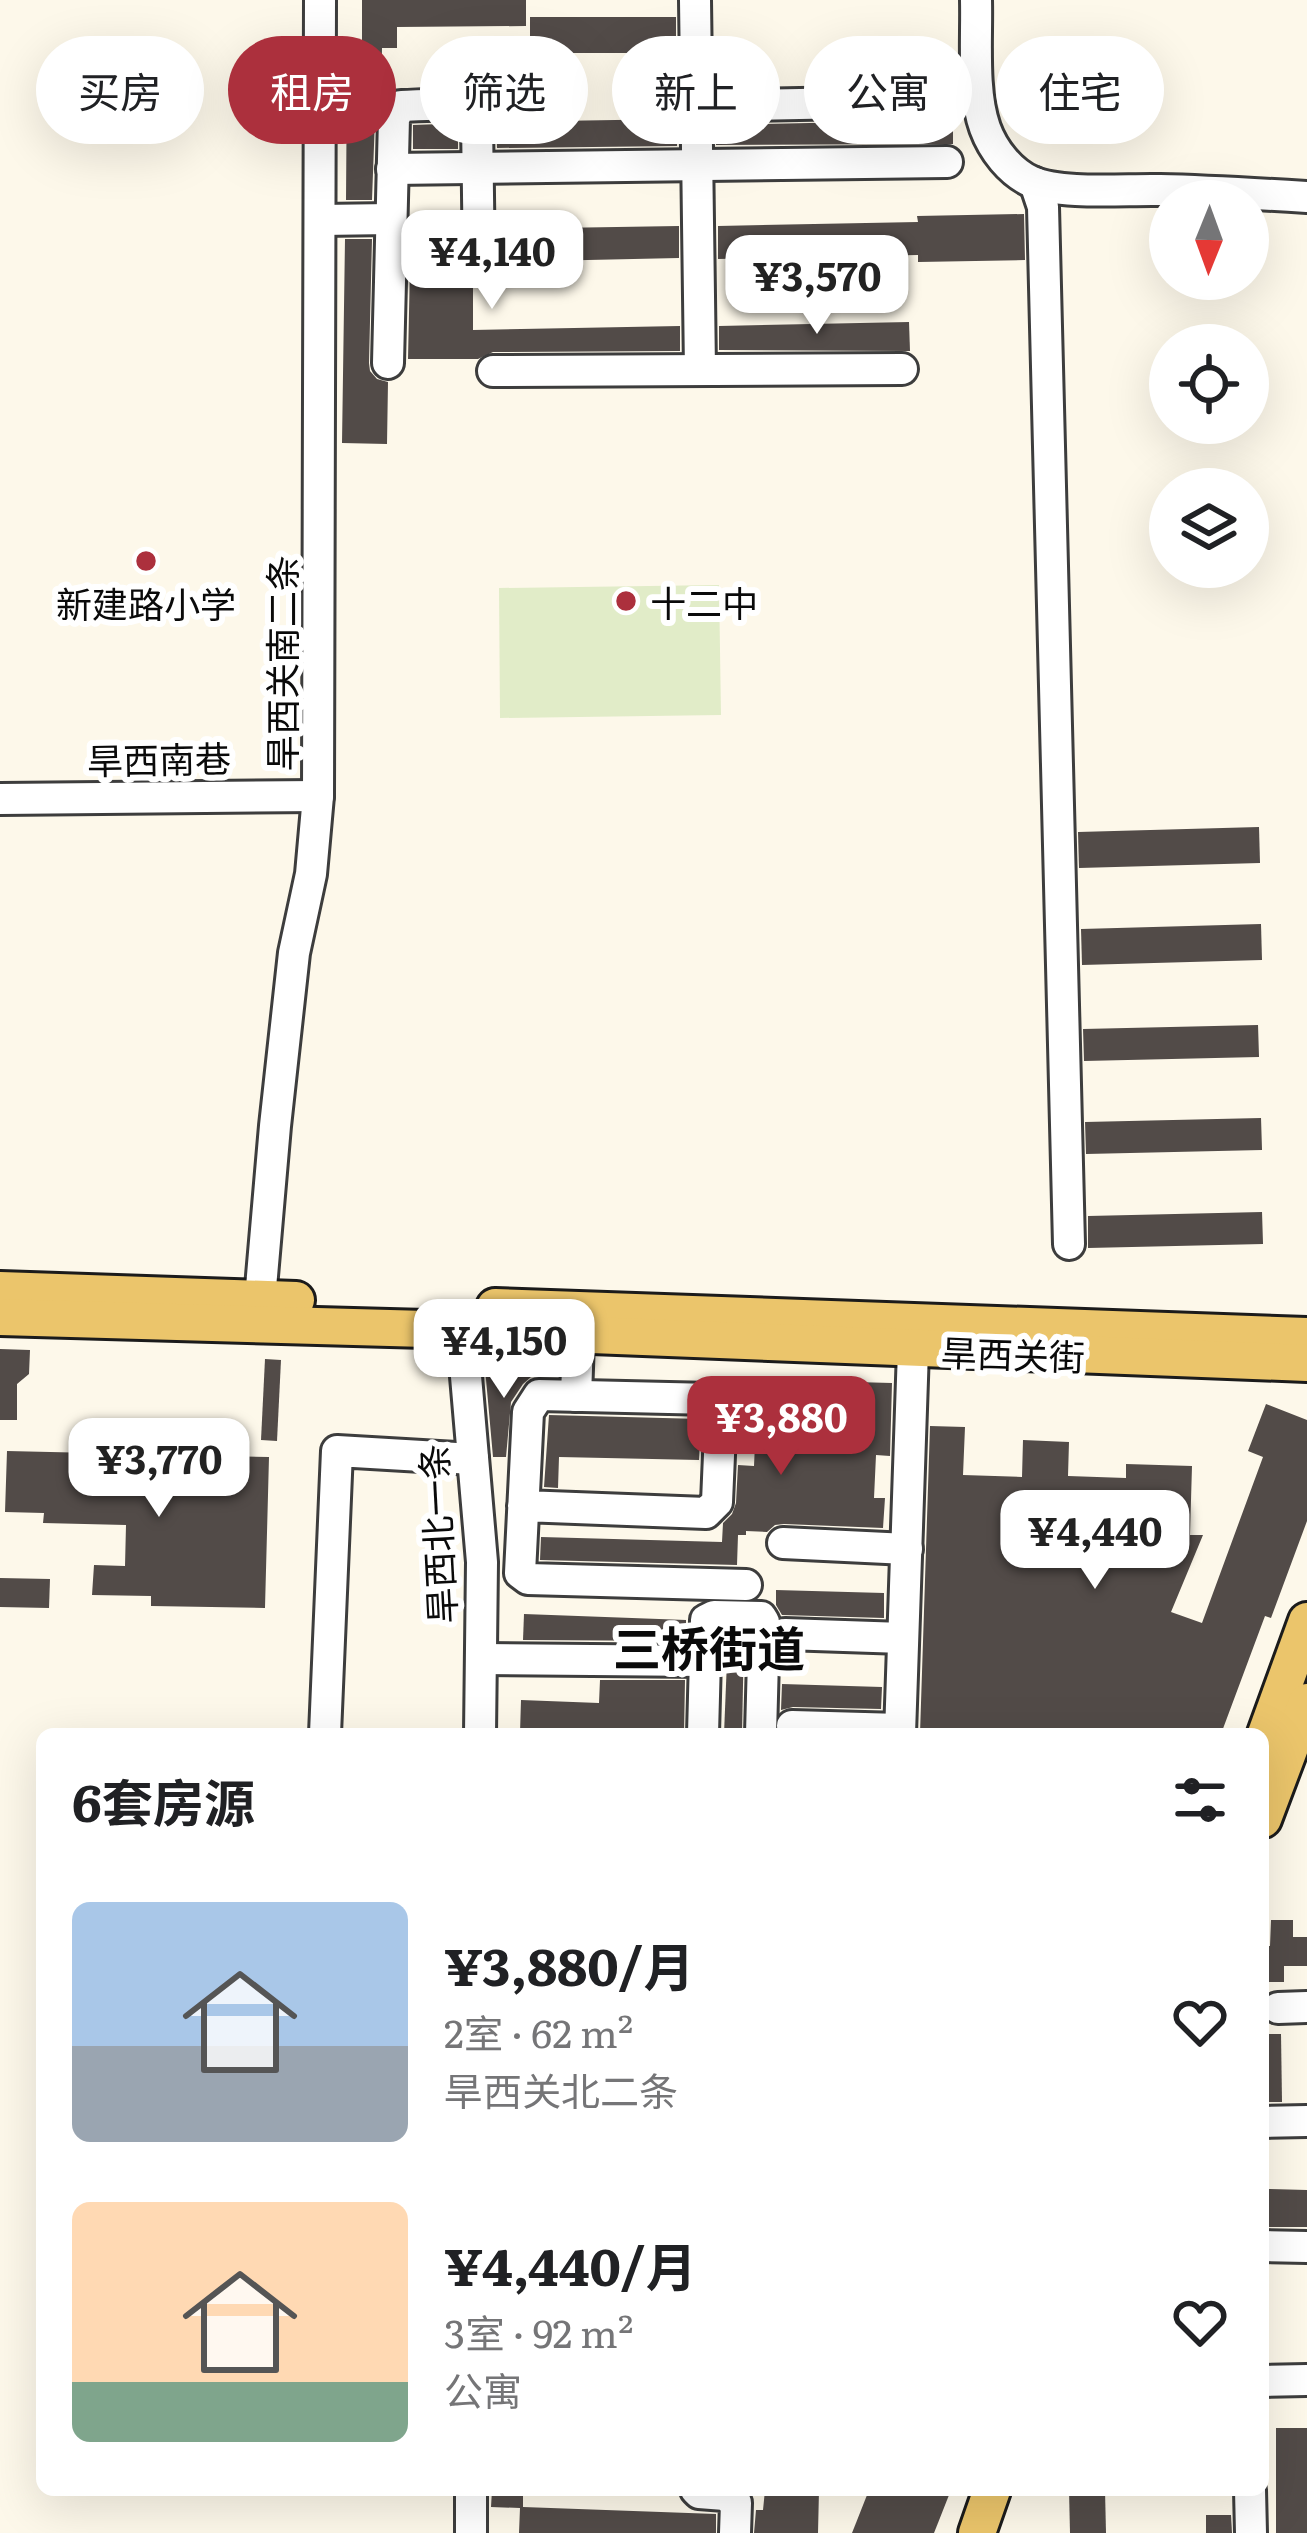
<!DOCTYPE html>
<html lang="zh">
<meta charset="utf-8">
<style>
:root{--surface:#fff;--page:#f2f2f2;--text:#202124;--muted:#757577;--accent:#ac303d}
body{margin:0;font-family:Literata,"Noto Sans SC",serif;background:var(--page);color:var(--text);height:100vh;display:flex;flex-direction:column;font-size:45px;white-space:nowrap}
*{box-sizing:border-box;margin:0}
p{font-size:39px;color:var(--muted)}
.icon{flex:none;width:66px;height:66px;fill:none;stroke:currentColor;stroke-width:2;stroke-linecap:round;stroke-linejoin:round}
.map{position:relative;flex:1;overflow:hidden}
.side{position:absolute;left:36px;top:1728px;width:1233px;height:768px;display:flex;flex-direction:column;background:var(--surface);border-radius:18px;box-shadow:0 12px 48px #0002}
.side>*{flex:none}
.banner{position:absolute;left:36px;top:36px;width:1236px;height:108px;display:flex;gap:24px}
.needle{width:78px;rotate:181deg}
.tools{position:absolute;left:1149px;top:180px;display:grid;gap:24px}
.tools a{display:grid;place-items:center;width:120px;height:120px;border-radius:50%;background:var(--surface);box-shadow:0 12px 48px #0002;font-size:60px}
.price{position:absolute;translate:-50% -102px;padding:0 27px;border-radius:24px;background:#fff;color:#222;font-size:39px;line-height:78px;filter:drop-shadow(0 3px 6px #0008)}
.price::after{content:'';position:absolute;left:50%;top:72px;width:36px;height:27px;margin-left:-18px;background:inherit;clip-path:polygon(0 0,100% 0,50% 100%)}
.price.active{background:var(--accent);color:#fff}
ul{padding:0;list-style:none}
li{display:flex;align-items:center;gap:36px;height:300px;padding:0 36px}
li span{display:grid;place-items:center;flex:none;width:336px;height:240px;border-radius:18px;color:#555}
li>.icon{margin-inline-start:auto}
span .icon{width:144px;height:144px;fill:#fffc;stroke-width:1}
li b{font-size:51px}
h2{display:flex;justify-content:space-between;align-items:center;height:144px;padding:0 36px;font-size:51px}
.chip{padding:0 42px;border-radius:54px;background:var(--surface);box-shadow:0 12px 48px #0002;font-size:42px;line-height:108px}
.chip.active{background:var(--accent);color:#fff}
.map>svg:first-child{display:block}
.pitch{fill:#e1ecc8}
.building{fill:#524b48}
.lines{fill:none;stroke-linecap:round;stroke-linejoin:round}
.minor-casing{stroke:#3d3d3d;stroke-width:36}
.major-casing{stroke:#1b1b1b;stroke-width:42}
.minor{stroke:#fff;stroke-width:30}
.major{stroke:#ebc56b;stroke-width:36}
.poi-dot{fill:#ac303d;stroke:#fff;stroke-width:4.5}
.labels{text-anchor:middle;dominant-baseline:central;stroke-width:12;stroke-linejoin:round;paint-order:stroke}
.poi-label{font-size:36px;fill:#0a0a0a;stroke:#fff;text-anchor:start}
.street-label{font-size:36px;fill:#0a0a0a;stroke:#fff}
.district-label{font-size:48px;font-weight:bold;fill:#0a0a0a;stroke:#fff}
</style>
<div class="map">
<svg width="1307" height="2533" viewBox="0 0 1307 2533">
<rect width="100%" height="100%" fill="#fdf8ea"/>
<polygon class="pitch" points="719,585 721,715 500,718 499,588"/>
<g class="building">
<polygon points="362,0 526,0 526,26 397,27 397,48 382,48 381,101 375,118 372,200 346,200 347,66 362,66"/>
<rect x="530" y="17" width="146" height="36"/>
<polygon points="677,119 677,146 497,148 496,122"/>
<polygon points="953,120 953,144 716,145 716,125"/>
<polygon points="441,124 458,129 458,149 413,149 413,125"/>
<polygon points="1024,214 1025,260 918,262 918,255 718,259 718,226 918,222 917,216"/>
<polygon points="411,220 459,220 460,269 463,279 473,286 473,330 680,326 680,351 493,352 478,359 408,359"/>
<polygon points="679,226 679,258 498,262 498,229"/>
<polygon points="345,239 372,239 369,363 370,371 377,379 388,382 387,444 342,443"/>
<polygon points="909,322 910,351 719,350 719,326"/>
<polygon points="1259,827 1260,863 1079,868 1078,832"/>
<polygon points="1261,924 1262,960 1082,965 1081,929"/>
<polygon points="1258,1025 1259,1057 1084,1061 1083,1029"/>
<polygon points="1261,1118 1262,1150 1086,1154 1085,1122"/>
<polygon points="1262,1212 1263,1244 1088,1248 1088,1216"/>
<polygon points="0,1349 30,1350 29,1374 17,1384 17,1420 0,1420"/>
<polygon points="265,1359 281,1360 277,1441 261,1440"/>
<polygon points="539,1367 539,1376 531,1377 523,1384 511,1402 506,1457 493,1457 485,1368"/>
<polygon points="762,1377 786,1378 784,1422 816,1423 817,1381 892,1383 890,1456 876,1455 874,1498 885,1498 883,1528 784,1524 775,1525 767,1532 746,1531 746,1535 738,1535 737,1565 540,1560 541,1537 722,1542 723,1523 732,1514 736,1503 738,1465 754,1466 756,1421 761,1421"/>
<polygon points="1266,1404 1307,1420 1307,1521 1271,1618 1265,1616 1221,1734 920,1734 930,1426 965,1427 963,1475 1022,1477 1023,1440 1069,1442 1068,1476 1126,1478 1126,1464 1192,1466 1190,1535 1203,1535 1171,1612 1202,1623 1263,1457 1248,1451"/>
<polygon points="549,1415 701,1419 699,1460 559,1457 558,1488 544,1487"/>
<polygon points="7,1451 269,1457 265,1608 151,1606 151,1596 92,1595 94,1565 125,1566 126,1525 43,1523 44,1513 5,1512"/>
<polygon points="0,1578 50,1579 49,1608 0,1607"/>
<polygon points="776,1590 884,1593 884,1618 782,1615 776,1605"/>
<polygon points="524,1614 686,1620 686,1641 523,1640"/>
<polygon points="728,1636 744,1636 742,1734 724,1734"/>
<polygon points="600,1680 685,1680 684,1734 520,1733 521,1700 599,1703"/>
<polygon points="782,1684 882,1687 881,1709 793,1707 781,1710"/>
<polygon points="1271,1920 1293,1920 1293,1937 1307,1937 1307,1966 1284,1966 1284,1982 1263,1982 1263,1946 1270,1946"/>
<polygon points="1263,2034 1281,2034 1282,2102 1263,2102"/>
<polygon points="1268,2189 1307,2190 1307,2227 1268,2227"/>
<rect x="1276" y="2428" width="31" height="105"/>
<polygon points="492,2490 523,2490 523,2507 716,2514 716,2533 519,2533 520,2508 491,2507"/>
<polygon points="765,2490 819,2490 818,2533 754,2533 756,2510 763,2510"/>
<polygon points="869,2490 951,2490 934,2533 852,2533"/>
<polygon points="1069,2490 1105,2490 1106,2533 1070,2533"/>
<polygon points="1206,2515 1231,2515 1232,2533 1206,2533"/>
</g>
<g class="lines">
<g class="minor-casing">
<g id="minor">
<polyline points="695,0 700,370"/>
<path d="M976,0C977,38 972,92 985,128C993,150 1010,172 1032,182C1061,195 1127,189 1160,190C1209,191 1258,194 1307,197"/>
<polyline points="696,106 951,101"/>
<polyline points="392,169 947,162"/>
<polyline points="1035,183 1043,207 1069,1244"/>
<polyline points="321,220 391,219"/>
<path d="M388,363L394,118L401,106C427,106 461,98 477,121L479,268"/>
<polyline points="493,371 902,369"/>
<polyline points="0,799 318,796"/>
<polyline points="258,1322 275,1126 294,953 311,874 318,796 320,0"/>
<polyline points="462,1330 482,1562 480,1734"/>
<polyline points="576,1396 579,1312"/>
<polyline points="523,1506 706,1513 717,1502 721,1408 712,1399 539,1395 528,1412 520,1573 528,1579 746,1585"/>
<polyline points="783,1543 907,1549"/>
<polyline points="785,1634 903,1638"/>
<polyline points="481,1659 705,1661"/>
<polyline points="792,1726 900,1729"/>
<polyline points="325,1734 337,1451 473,1459"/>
<polyline points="703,1734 706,1620 714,1616 761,1617 764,1622 761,1734"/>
<polyline points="900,1734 913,1350"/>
<polyline points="1278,2008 1307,2007"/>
<polyline points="1263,2122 1307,2121"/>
<polyline points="1263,2246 1307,2247"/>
<polyline points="1263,2381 1307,2380"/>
<polyline points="696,2490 699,2493 725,2495 736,2503 735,2533"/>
<polyline points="1250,2490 1251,2533"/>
<polyline points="471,2533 471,2490"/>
</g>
</g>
<g class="major-casing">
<g id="major">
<polyline points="0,1290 296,1300"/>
<polyline points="495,1307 1307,1336"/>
<polyline points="0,1317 462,1330 1307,1363"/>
<polyline points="1263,1742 1307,1621"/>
<polyline points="1263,1819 1307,1702"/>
<polyline points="977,2533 992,2490"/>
</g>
</g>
<use href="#minor" class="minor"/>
<use href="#major" class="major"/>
</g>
<g class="poi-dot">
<circle cx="146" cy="561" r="12"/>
<circle cx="626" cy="601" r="12"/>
</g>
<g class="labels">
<g class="poi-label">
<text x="650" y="601">十二中</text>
<text x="146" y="602" text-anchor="middle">新建路小学</text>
</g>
<g class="street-label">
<text transform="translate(280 663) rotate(-90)">旱西关南二条</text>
<text transform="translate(159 758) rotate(-1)">旱西南巷</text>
<text transform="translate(1013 1353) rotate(2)">旱西关街</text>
<text transform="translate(436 1534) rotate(-93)">旱西北一条</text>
</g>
<g class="district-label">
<text x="709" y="1646">三桥街道</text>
</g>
</g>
</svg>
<div class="tools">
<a><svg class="needle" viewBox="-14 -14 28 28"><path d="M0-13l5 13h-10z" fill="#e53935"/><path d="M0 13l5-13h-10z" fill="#757577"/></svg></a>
<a><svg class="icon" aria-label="locate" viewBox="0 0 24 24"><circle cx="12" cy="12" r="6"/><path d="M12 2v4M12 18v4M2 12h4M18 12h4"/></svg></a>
<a><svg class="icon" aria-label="layers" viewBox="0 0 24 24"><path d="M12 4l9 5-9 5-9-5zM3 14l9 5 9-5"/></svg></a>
</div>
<b class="price" style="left:492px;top:312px">¥4,140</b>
<b class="price" style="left:817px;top:337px">¥3,570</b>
<b class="price" style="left:504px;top:1401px">¥4,150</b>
<b class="price active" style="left:781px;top:1478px">¥3,880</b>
<b class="price" style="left:159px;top:1520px">¥3,770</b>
<b class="price" style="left:1095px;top:1592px">¥4,440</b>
<div class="banner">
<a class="chip">买房</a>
<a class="chip active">租房</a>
<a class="chip">筛选</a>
<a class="chip">新上</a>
<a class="chip">公寓</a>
<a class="chip">住宅</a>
</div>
<section class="side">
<h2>6套房源<svg class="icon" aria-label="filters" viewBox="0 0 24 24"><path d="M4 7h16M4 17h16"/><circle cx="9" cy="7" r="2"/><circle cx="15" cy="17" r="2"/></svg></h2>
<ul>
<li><span style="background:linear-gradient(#a9c7e8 60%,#9aa5b1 0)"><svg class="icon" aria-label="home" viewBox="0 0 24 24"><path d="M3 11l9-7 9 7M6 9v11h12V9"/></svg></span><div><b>¥3,880/月</b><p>2室 · 62 m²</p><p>旱西关北二条</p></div><svg class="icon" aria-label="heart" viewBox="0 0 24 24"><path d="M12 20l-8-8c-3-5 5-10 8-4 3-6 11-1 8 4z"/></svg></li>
<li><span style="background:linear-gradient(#ffd9b3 75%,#7fa58c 0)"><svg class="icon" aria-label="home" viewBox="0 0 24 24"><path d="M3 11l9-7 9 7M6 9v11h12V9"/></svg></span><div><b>¥4,440/月</b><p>3室 · 92 m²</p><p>公寓</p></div><svg class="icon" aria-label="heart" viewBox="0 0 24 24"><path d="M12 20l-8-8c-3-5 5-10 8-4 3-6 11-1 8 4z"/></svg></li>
</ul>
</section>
</div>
